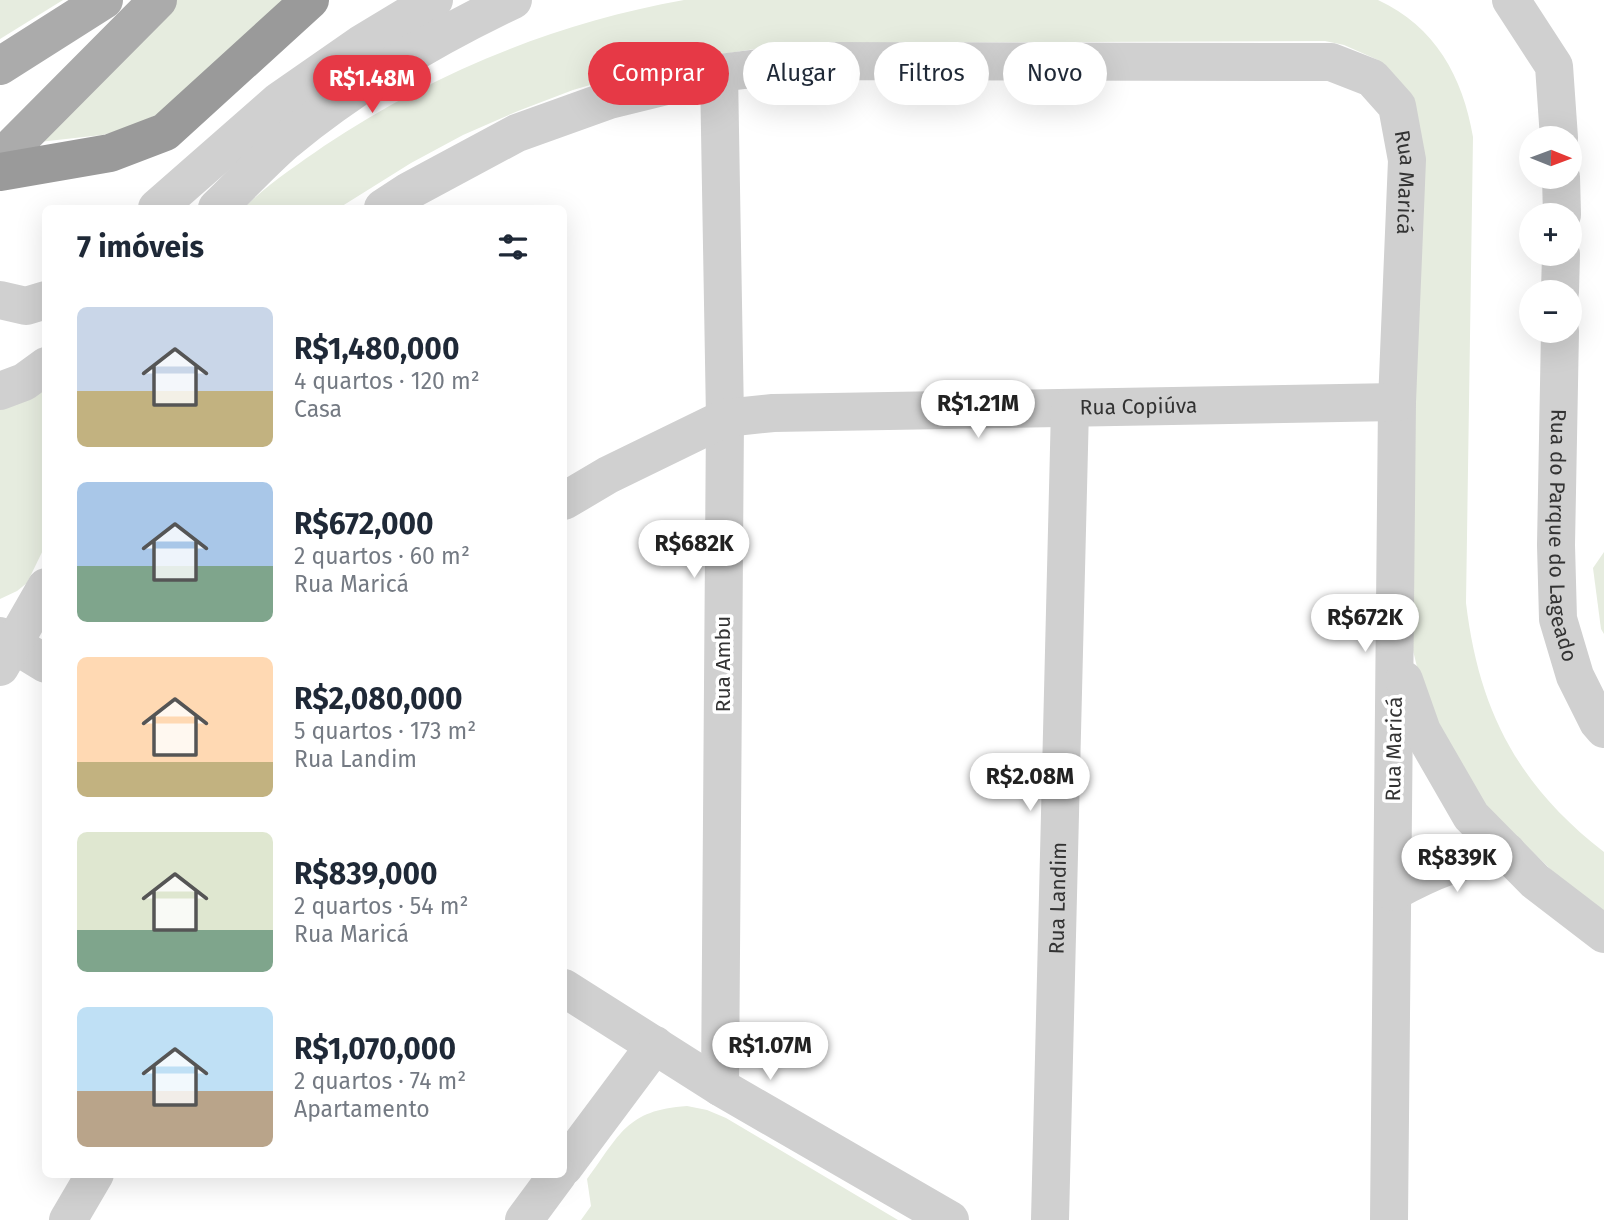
<!DOCTYPE html>
<html lang="pt">
<meta charset="utf-8">
<style>
:root{--surface:#fff;--page:#f2f2f3;--text:#1f2937;--muted:#747a83;--accent:#e63946}
body{margin:0;font-family:"Fira Sans",sans-serif;background:var(--page);color:var(--text);height:100vh;display:flex;flex-direction:column;font-size:26px;white-space:nowrap}
*{box-sizing:border-box;margin:0}
p{font-size:23px;color:var(--muted)}
.icon{flex:none;width:38px;height:38px;fill:none;stroke:currentColor;stroke-width:2;stroke-linecap:round;stroke-linejoin:round}
.map{position:relative;flex:1;overflow:hidden}
.details{position:absolute;left:42px;top:205px;width:525px;height:973px;display:flex;flex-direction:column;background:var(--surface);border-radius:10px;box-shadow:0 7px 28px #0002}
.details>*{flex:none}
.banner{position:absolute;left:588px;top:42px;width:665px;height:63px;display:flex;gap:14px}
.needle{width:46px;rotate:91deg}
.tools{position:absolute;left:1519px;top:126px;display:grid;gap:14px}
.tools a{display:grid;place-items:center;width:63px;height:63px;border-radius:50%;background:var(--surface);box-shadow:0 7px 28px #0002;font-size:35px}
.price{position:absolute;translate:-50% -60px;padding:0 16px;border-radius:24px;background:#fff;color:#222;font-size:23px;line-height:46px;filter:drop-shadow(0 2px 4px #0008)}
.price::after{content:'';position:absolute;left:50%;top:42px;width:21px;height:16px;margin-left:-10px;background:inherit;clip-path:polygon(0 0,100% 0,50% 100%)}
.price.selected{background:var(--accent);color:#fff}
ul{padding:0;list-style:none}
li{display:flex;align-items:center;gap:21px;height:175px;padding:0 35px}
li span{display:grid;place-items:center;flex:none;width:196px;height:140px;border-radius:10px;color:#555}
li>.icon{margin-inline-start:auto}
span .icon{width:84px;height:84px;fill:#fffc;stroke-width:1}
li b{font-size:30px}
h2{display:flex;justify-content:space-between;align-items:center;height:84px;padding:0 35px;font-size:30px}
.chip{padding:0 24px;border-radius:32px;background:var(--surface);box-shadow:0 7px 28px #0002;font-size:24px;line-height:63px}
.chip.selected{background:var(--accent);color:#fff}
.map>svg:first-child{display:block}
.green{fill:#e6ecdf}
.lines{fill:none;stroke-linecap:round;stroke-linejoin:round}
.minor{stroke:#d0d0d0;stroke-width:38}
.major{stroke:#ababab;stroke-width:38}
.highway{stroke:#9a9a9a;stroke-width:38}
.labels{text-anchor:middle;dominant-baseline:central;stroke-width:7;stroke-linejoin:round;paint-order:stroke}
.street-label{font-size:21px;fill:#333;stroke:#fff}
</style>
<div class="map">
<svg width="1604" height="1220" viewBox="0 0 1604 1220">
<rect width="100%" height="100%" fill="#fff"/>
<g class="green">
<polygon points="0,0 63,0 0,39"/>
<polygon points="174,0 295,0 171,108 126,129 102,135 30,143"/>
<path d="M684,0H1378C1435,26 1463,77 1473,137L1466,603C1479,711 1518,785 1604,852V911L1570,888L1486,807L1446,743L1418,671L1409,634L1419,121L1378,60L1344,45L1325,41L824,43L761,48L697,58L635,72L573,90L518,111L463,135L411,163L339,208H244C268,184 297,165 324,146C433,73 555,23 684,0Z"/>
<polygon points="45,390 45,546 27,583 17,591 0,599 0,409"/>
<polygon points="1604,552 1604,634 1601,629 1593,568"/>
<path d="M687,1106L707,1110L726,1118L898,1220H581L591,1206L587,1179C620,1135 626,1110 687,1106Z"/>
</g>
<g class="lines">
<g class="minor">
<polyline points="1511,0 1554,66 1559,138"/>
<polyline points="719,73 725,418 720,1087"/>
<polyline points="1561,177 1562,215"/>
<polyline points="157,208 279,101 361,44 434,0"/>
<path d="M217,208C240,186 262,162 286,141C355,84 433,38 513,0"/>
<path id="s1" d="M383,208L409,191L517,133L609,100L719,73L817,61L1331,62L1372,78L1397,106L1407,160L1397,402L1389,1220"/>
<polyline points="1560,292 1561,254"/>
<polyline points="0,300 26,306 46,300"/>
<path id="s2" d="M1560,331L1556,545L1558,619L1575,676L1598,722L1604,729"/>
<polyline points="0,391 24,382 46,366"/>
<path id="s3" d="M564,501L608,475L725,418L773,413L1397,402"/>
<polyline points="0,636 46,664"/>
<polyline points="0,667 46,587"/>
<polyline points="1404,680 1422,731 1471,816 1535,881 1604,934"/>
<path d="M1393,892C1435,869 1459,860 1507,852"/>
<polyline points="564,988 720,1087 950,1220"/>
<polyline points="564,1167 655,1045"/>
<polyline points="68,1220 95,1174"/>
<polyline points="524,1220 558,1174"/>
<path id="s4" d="M1050,1220L1070,408"/>
</g>
<g class="major">
<polyline points="0,66 104,0"/>
<polyline points="0,159 158,0"/>
</g>
<polyline class="highway" points="0,172 110,153 165,132 310,0"/>
</g>
<g class="labels">
<g class="street-label">
<text stroke="none"><textPath href="#s1" startOffset="1136">Rua Maricá</textPath></text>
<text stroke="none"><textPath href="#s3" startOffset="595">Rua Copiúva</textPath></text>
<text stroke="none"><textPath href="#s2" startOffset="205">Rua do Parque do Lageado</textPath></text>
<text transform="translate(723 664) rotate(-90)">Rua Ambu</text>
<text transform="translate(1394 749) rotate(-89)">Rua Maricá</text>
<text stroke="none"><textPath href="#s4" startOffset="322">Rua Landim</textPath></text>
</g>
</g>
</svg>
<div class="tools">
<a><svg class="needle" viewBox="-14 -14 28 28"><path d="M0-13l5 13h-10z" fill="#e53935"/><path d="M0 13l5-13h-10z" fill="#747a83"/></svg></a>
<a>+</a>
<a>−</a>
</div>
<b class="price selected" style="left:372px;top:115px">R$1.48M</b>
<b class="price" style="left:978px;top:440px">R$1.21M</b>
<b class="price" style="left:694px;top:580px">R$682K</b>
<b class="price" style="left:1365px;top:654px">R$672K</b>
<b class="price" style="left:1030px;top:813px">R$2.08M</b>
<b class="price" style="left:1457px;top:894px">R$839K</b>
<b class="price" style="left:770px;top:1082px">R$1.07M</b>
<div class="banner">
<a class="chip selected">Comprar</a>
<a class="chip">Alugar</a>
<a class="chip">Filtros</a>
<a class="chip">Novo</a>
</div>
<section class="details">
<h2>7 imóveis<svg class="icon" aria-label="filters" viewBox="0 0 24 24"><path d="M4 7h16M4 17h16"/><circle cx="9" cy="7" r="2"/><circle cx="15" cy="17" r="2"/></svg></h2>
<ul>
<li><span style="background:linear-gradient(#c9d6e8 60%,#c2b280 0)"><svg class="icon" aria-label="home" viewBox="0 0 24 24"><path d="M3 11l9-7 9 7M6 9v11h12V9"/></svg></span><div><b>R$1,480,000</b><p>4 quartos · 120 m²</p><p>Casa</p></div></li>
<li><span style="background:linear-gradient(#a9c7e8 60%,#7fa58c 0)"><svg class="icon" aria-label="home" viewBox="0 0 24 24"><path d="M3 11l9-7 9 7M6 9v11h12V9"/></svg></span><div><b>R$672,000</b><p>2 quartos · 60 m²</p><p>Rua Maricá</p></div></li>
<li><span style="background:linear-gradient(#ffd9b3 75%,#c2b280 0)"><svg class="icon" aria-label="home" viewBox="0 0 24 24"><path d="M3 11l9-7 9 7M6 9v11h12V9"/></svg></span><div><b>R$2,080,000</b><p>5 quartos · 173 m²</p><p>Rua Landim</p></div></li>
<li><span style="background:linear-gradient(#dfe7d0 70%,#7fa58c 0)"><svg class="icon" aria-label="home" viewBox="0 0 24 24"><path d="M3 11l9-7 9 7M6 9v11h12V9"/></svg></span><div><b>R$839,000</b><p>2 quartos · 54 m²</p><p>Rua Maricá</p></div></li>
<li><span style="background:linear-gradient(#bfe0f5 60%,#b9a48a 0)"><svg class="icon" aria-label="home" viewBox="0 0 24 24"><path d="M3 11l9-7 9 7M6 9v11h12V9"/></svg></span><div><b>R$1,070,000</b><p>2 quartos · 74 m²</p><p>Apartamento</p></div></li>
</ul>
</section>
</div>
